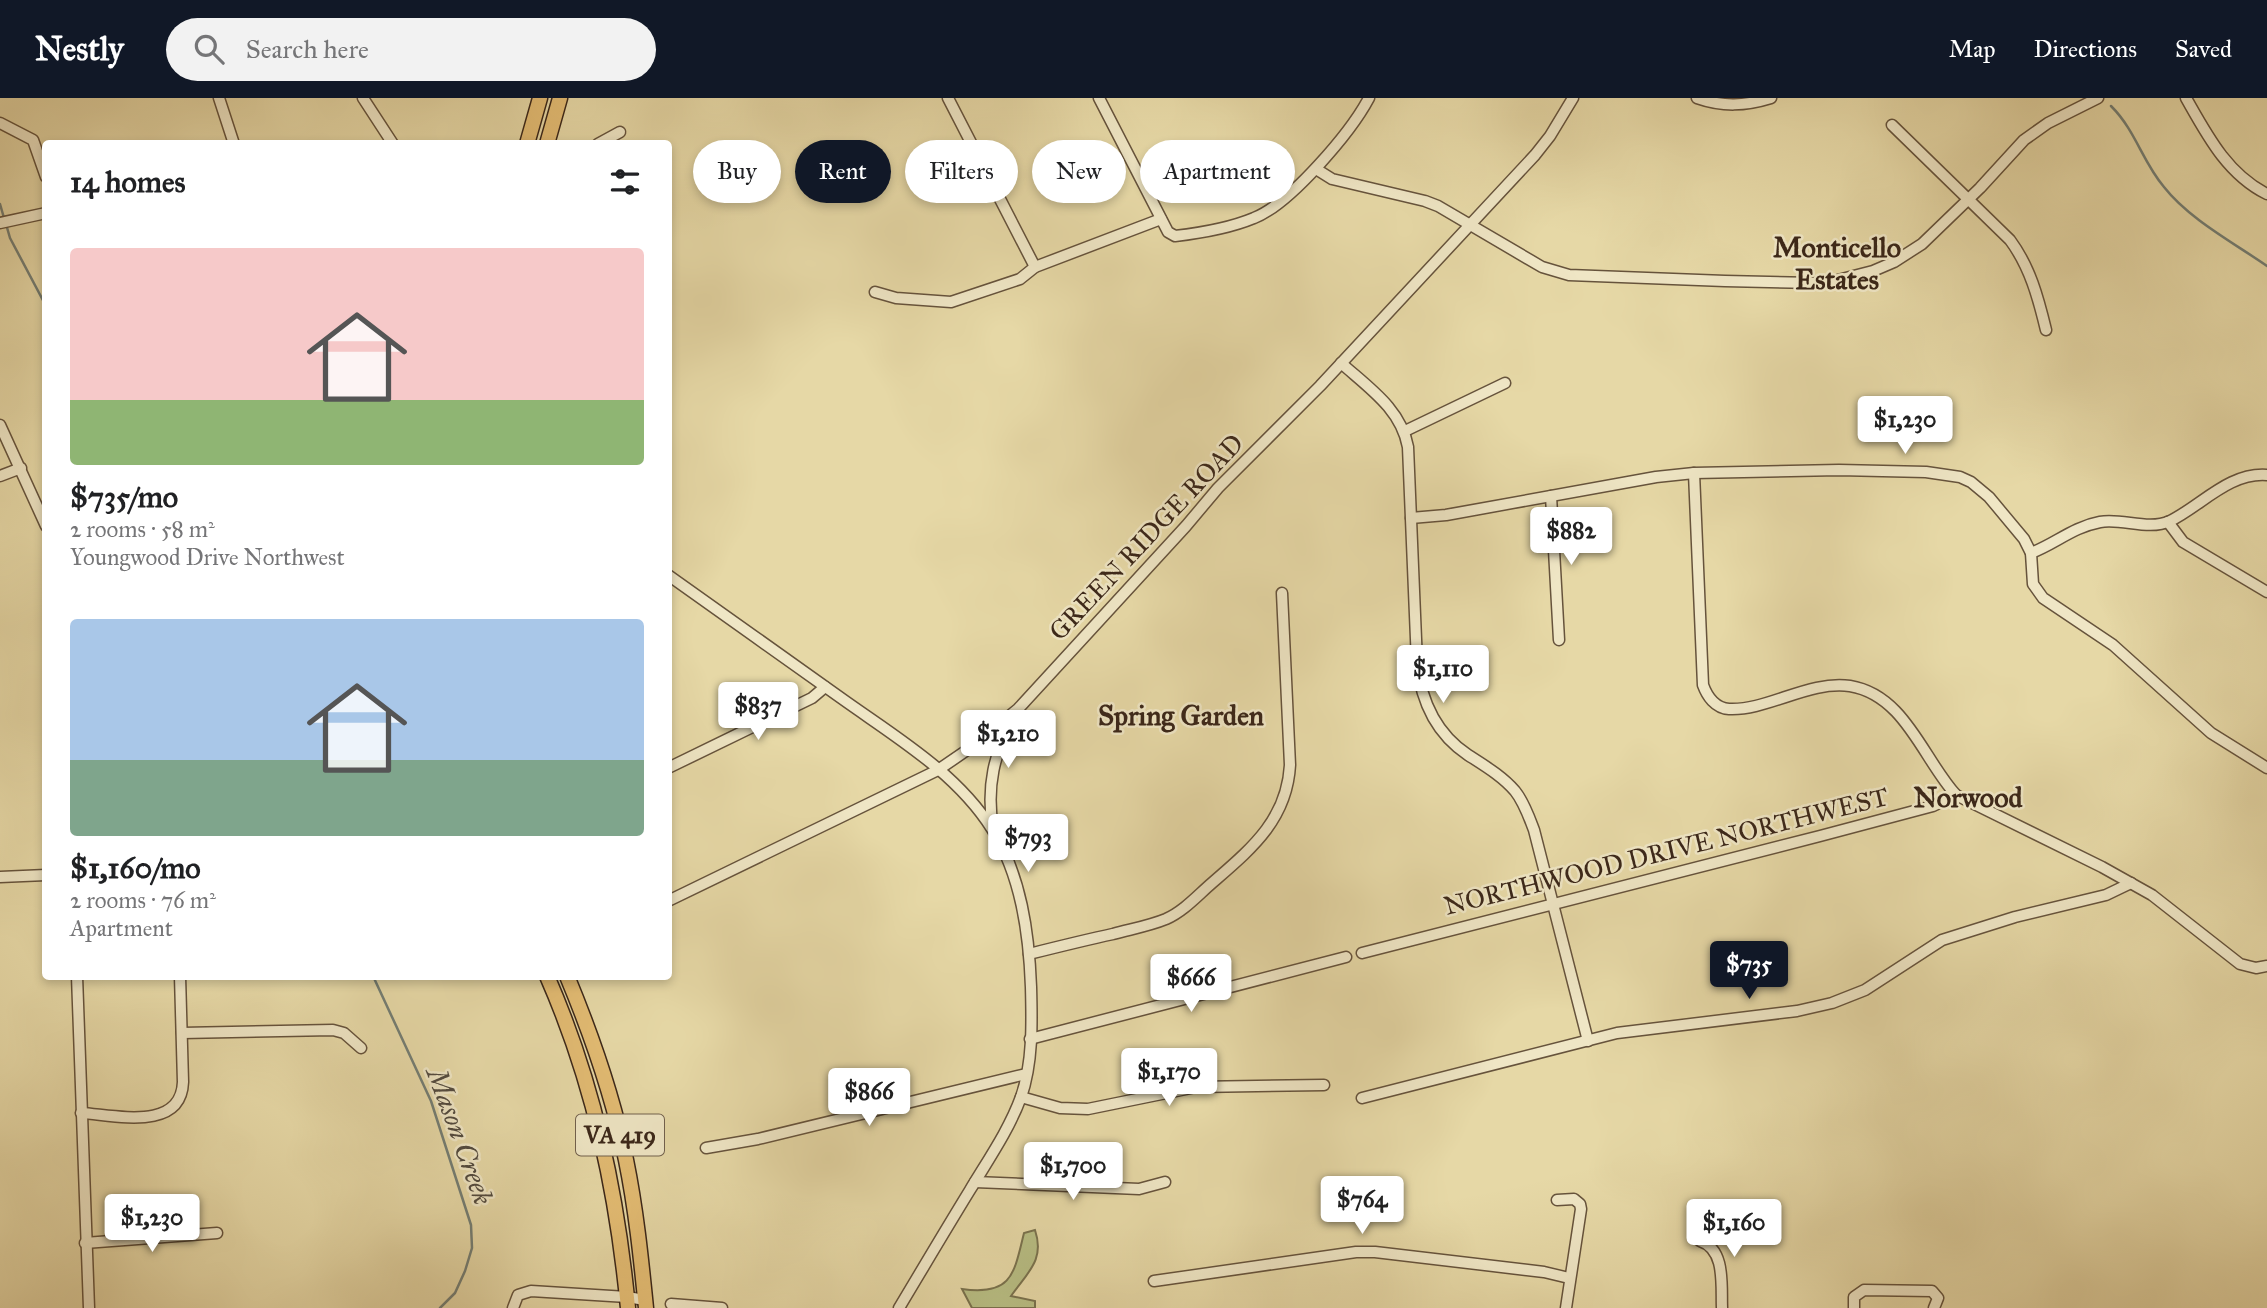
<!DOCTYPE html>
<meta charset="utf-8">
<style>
:root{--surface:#fff;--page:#f2f2f2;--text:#202124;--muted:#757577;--accent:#111827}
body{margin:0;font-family:"IM FELL Great Primer",serif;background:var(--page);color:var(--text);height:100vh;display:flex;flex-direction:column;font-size:26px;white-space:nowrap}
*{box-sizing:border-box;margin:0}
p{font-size:23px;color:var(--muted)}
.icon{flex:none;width:38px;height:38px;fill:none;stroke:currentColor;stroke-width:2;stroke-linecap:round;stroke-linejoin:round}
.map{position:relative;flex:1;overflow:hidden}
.drawer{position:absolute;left:42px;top:42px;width:630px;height:840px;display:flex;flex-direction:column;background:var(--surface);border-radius:7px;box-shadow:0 4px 10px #0003}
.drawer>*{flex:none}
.top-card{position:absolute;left:693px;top:42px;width:665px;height:63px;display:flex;gap:14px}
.price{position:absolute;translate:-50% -60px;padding:0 16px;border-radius:7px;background:#fff;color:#222;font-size:23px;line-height:46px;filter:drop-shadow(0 2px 4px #0008)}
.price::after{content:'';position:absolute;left:50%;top:42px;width:21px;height:16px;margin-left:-10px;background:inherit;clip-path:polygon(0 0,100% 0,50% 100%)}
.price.active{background:var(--accent);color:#fff}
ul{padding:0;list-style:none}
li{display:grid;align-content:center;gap:14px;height:371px;padding:0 28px}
li span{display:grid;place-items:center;height:217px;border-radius:7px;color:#555}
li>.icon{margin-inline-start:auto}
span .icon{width:126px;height:126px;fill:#fffc;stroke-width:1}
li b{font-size:30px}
h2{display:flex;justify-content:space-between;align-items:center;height:84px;padding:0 28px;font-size:30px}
.chip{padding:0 24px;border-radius:32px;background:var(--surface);box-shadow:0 4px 10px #0003;font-size:24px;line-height:63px}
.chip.active{background:var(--accent);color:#fff}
header{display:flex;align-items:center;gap:42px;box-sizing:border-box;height:98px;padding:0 35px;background:var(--accent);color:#fff}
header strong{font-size:33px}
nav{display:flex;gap:38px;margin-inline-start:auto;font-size:24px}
.search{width:490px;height:63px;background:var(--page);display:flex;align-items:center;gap:18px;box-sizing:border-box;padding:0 24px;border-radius:38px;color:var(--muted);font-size:26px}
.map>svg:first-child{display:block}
.green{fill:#b8be84;stroke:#7a724e;stroke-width:2}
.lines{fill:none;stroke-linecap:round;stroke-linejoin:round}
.stream{stroke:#747e74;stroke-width:2.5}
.minor-casing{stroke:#66533c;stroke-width:13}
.major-casing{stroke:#3b2719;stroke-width:17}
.minor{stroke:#efe6c5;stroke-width:10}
.major{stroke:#e3bc73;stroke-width:14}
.labels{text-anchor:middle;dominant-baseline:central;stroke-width:5;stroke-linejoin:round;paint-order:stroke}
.shield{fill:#efe6c5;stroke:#71604d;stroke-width:2}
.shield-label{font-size:24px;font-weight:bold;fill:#3b2719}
.street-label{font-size:26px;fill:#3b2719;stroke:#efe6c5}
.neighbourhood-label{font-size:28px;font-weight:bold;fill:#3b2719;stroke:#efe6c5}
.water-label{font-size:28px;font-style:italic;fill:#534b3f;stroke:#efe6c5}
</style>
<header>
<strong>Nestly</strong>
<div class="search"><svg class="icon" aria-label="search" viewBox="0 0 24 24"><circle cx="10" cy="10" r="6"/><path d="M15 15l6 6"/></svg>Search here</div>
<nav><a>Map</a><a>Directions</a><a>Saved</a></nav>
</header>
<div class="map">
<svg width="2267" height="1210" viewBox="0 0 2267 1210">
<rect width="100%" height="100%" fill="#e6d8a6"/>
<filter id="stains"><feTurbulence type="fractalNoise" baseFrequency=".00286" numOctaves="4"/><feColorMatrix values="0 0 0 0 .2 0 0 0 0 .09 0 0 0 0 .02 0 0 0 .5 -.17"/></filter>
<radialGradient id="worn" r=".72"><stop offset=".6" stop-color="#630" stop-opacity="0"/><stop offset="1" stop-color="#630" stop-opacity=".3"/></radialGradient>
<path class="green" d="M1035,1132C1045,1162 1028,1174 1011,1198L1035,1203V1210H972L962,1191C1012,1198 1014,1176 1024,1135Z"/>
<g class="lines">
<g class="stream">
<path d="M2111,8C2136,33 2142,63 2164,89C2189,121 2234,145 2267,168"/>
<polyline points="0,106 4,120"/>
<polyline points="6,126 10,140 46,208"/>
<polyline points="373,878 431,1003 471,1127 472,1150 465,1173 455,1195 440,1210"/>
</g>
<g class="minor-casing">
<g id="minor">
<polyline points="219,0 234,46"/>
<polyline points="363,0 393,46"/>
<polyline points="948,0 1035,169"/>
<path d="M1099,0L1168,134L1175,138C1201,135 1230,130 1254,120C1290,106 1351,34 1369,0"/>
<path d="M1697,0C1723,9 1745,8 1771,0"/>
<path d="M2186,0C2207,37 2227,76 2267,96"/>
<polyline points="0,25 33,42 46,79"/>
<path d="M1892,27L2010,142C2030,169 2038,199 2046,232"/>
<polyline points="598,46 620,34"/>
<polyline points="1316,71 1332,81 1425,103 1438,108 1542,169 1569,177 1725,183 1815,185 1834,183 1873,173 1894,164 1922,146 1980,90 2024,42 2048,25 2098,0"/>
<polyline points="0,125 46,115"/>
<polyline points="875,194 896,200 951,204 1020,181 1035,169 1161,121"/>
<path d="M1341,265C1369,290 1401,311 1408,349L1417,565C1421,603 1435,635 1468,657C1485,668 1502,678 1515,693C1524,704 1529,719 1534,732L1588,943"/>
<polyline points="0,327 46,428"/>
<polyline points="1405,333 1505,285"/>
<path d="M1694,375L1703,587C1707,598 1715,610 1729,611C1767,613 1809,582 1850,588C1905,597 1923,661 1956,697"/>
<polyline points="0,378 21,370"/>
<polyline points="1551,398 1559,542"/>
<polyline points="1411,420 1446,417 1656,379 1694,375 1839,372 1926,374 1960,379 1971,384 1989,399 2024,441 2031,455 2033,486 2043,500 2113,547 2211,635 2267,670"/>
<polyline points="2168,424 2183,444 2267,494"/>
<path d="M2031,455C2055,446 2073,429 2100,424C2123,420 2148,433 2170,423C2201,408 2229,374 2267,377"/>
<path d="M668,477C726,518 783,559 841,600C894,638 956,674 992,731C1021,777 1029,835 1031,889C1032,924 1033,965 1021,999C1009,1032 988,1062 970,1092C946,1131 923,1170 899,1210"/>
<polyline points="668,670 812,600 825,589"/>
<path d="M993,730C986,689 994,655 1014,618"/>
<polyline points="0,779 46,777"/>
<polyline points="668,803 938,672 970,650 1018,611 1186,428 1218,390 1320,288 1535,57 1550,38 1573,0"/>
<polyline points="1362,855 1820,738 1933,708 1956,697 2102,769 2152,797 2240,866 2256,870 2267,868"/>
<path d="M1029,856C1057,849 1085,842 1113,836C1131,831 1149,828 1166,821C1184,813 1198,797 1212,785C1251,751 1287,722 1290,667L1282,495"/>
<polyline points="77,878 89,1210"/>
<polyline points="182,935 333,932 344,935 361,950"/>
<polyline points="1030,941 1346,859"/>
<polyline points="1021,999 1060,1010 1088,1011 1196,989 1324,987"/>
<polyline points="1362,1000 1617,935 1797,913 1832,905 1865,892 1942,842 2015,819 2106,797 2131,785"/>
<path d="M81,1015C115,1017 181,1034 183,984L180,878"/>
<polyline points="706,1050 758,1041 1026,976"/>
<polyline points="975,1084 1139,1091 1165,1084"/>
<polyline points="1557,1102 1574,1101 1580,1106 1581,1111 1566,1210"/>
<path d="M1700,1143C1726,1151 1721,1188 1722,1210"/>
<polyline points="85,1145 217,1135"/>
<polyline points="1154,1183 1356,1154 1375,1154 1544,1174 1569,1180"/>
<polyline points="671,1206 722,1210"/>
<polyline points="513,1210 518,1197 531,1193 627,1199 645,1202"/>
<polyline points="1854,1210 1854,1199 1864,1192 1932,1193 1938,1200 1934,1210"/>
</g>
</g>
<g class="major-casing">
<g id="major">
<polyline points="527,46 540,0"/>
<polyline points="547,46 560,0"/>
<path d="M547,878C594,985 617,1095 628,1210"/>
<path d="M567,878C592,938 613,998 626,1062C636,1111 641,1160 646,1210"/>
</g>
</g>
<use href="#minor" class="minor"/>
<use href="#major" class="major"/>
</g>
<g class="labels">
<rect class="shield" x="576" y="1016.5" width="88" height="41" rx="5"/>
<g class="shield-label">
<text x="620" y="1037">VA 419</text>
</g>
<g class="street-label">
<text transform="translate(1146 439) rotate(-47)">GREEN RIDGE ROAD</text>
<text transform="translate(1666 753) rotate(-14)">NORTHWOOD DRIVE NORTHWEST</text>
</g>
<g class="neighbourhood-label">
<text x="1837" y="149">Monticello<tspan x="1837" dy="32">Estates</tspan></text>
<text x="1181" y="617">Spring Garden</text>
<text x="1968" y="699">Norwood</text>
</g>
<g class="water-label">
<text transform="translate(460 1038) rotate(70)">Mason Creek</text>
</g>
</g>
<rect width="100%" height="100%" filter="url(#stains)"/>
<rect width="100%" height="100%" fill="url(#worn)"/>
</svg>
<b class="price" style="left:1905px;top:358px">$1,230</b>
<b class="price" style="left:1571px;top:469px">$882</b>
<b class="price" style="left:1443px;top:607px">$1,110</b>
<b class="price" style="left:758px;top:644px">$837</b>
<b class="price" style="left:1008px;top:672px">$1,210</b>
<b class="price" style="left:1028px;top:776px">$793</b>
<b class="price active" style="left:1749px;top:903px">$735</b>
<b class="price" style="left:1191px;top:916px">$666</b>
<b class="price" style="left:1169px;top:1010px">$1,170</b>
<b class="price" style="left:869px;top:1030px">$866</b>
<b class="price" style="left:1073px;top:1104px">$1,700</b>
<b class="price" style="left:1362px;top:1138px">$764</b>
<b class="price" style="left:152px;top:1156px">$1,230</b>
<b class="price" style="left:1734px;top:1161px">$1,160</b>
<div class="top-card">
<a class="chip">Buy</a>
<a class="chip active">Rent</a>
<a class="chip">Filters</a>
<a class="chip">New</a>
<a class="chip">Apartment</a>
</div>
<section class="drawer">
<h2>14 homes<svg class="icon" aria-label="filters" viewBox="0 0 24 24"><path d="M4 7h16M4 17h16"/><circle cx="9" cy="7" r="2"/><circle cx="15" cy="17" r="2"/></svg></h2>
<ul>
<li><span style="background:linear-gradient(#f6c9c9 70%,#8fb573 0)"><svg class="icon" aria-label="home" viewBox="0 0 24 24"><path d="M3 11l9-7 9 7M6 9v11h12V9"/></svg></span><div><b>$735/mo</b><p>2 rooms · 58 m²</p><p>Youngwood Drive Northwest</p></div></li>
<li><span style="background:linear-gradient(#a9c7e8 65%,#7fa58c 0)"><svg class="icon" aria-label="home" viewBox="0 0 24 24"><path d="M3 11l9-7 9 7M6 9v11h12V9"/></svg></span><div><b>$1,160/mo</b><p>2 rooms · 76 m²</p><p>Apartment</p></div></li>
</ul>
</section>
</div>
